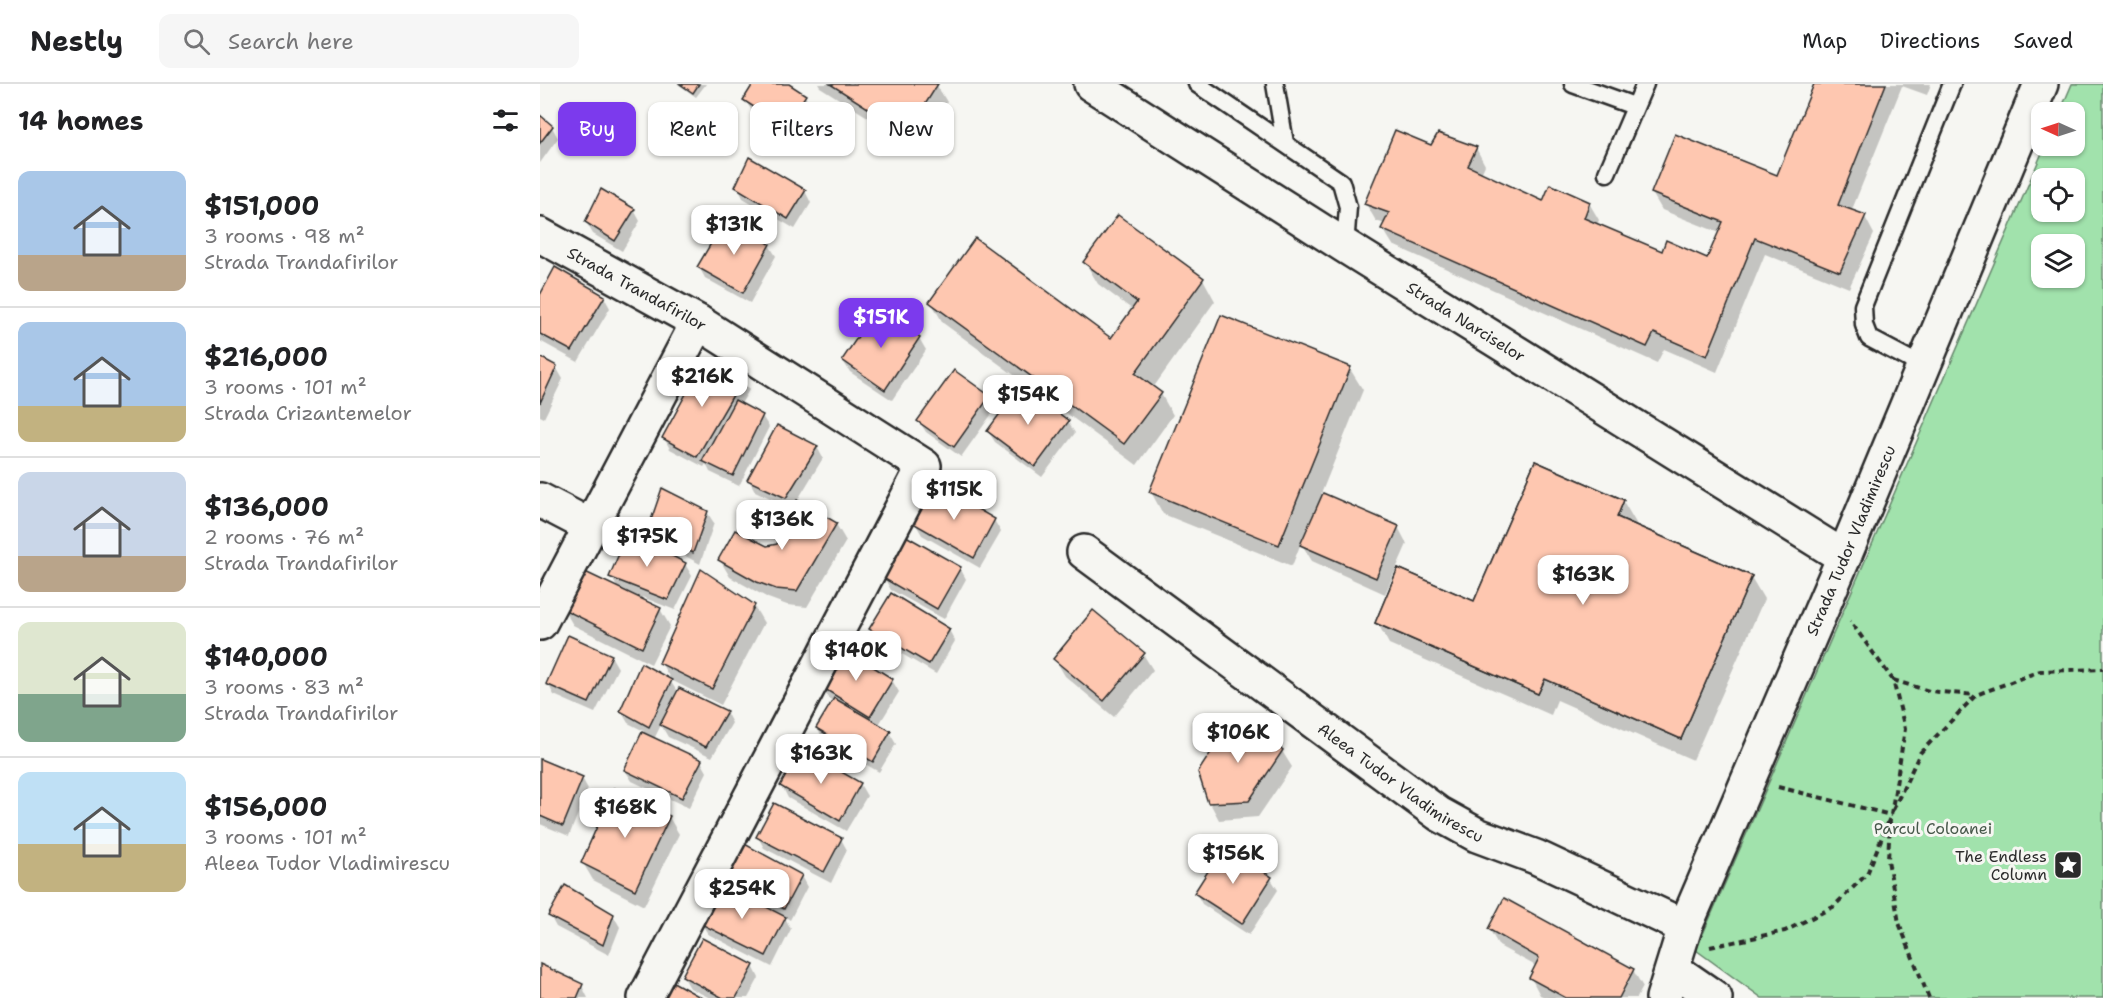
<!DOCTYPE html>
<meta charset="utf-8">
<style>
:root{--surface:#fff;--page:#f6f6f6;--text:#202124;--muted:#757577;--line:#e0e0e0;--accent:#7c3aed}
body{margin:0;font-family:"Shantell Sans",sans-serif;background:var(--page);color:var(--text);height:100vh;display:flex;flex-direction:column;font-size:22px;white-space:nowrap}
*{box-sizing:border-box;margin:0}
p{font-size:20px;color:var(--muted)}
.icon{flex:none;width:33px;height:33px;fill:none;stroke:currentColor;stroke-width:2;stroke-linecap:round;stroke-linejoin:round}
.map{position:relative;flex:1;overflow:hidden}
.drawer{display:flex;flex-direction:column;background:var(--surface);width:540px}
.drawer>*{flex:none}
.guide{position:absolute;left:18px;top:18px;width:570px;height:54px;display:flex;gap:12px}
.needle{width:39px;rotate:273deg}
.fabs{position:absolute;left:1491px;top:18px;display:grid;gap:12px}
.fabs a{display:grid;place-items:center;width:54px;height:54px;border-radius:12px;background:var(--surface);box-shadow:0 2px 4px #0004;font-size:30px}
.price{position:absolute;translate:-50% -51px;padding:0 14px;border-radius:12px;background:#fff;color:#222;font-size:20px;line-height:39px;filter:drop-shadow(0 2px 3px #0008)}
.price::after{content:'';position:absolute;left:50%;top:36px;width:18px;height:14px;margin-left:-9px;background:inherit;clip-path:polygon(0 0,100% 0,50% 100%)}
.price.current{background:var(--accent);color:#fff}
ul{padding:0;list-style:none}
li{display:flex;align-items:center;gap:18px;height:150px;padding:0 18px}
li+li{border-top:2px solid var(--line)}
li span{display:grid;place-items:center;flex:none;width:168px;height:120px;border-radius:12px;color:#555}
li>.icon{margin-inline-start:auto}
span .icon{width:72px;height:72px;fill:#fffc;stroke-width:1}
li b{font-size:26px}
h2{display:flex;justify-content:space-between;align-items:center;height:72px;padding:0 18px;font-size:26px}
.pill{padding:0 21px;border-radius:12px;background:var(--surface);box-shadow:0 2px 4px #0004;font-size:21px;line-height:54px}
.pill.current{background:var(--accent);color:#fff}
header{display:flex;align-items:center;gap:36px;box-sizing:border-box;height:84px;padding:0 30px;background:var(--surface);border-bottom:2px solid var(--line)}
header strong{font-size:28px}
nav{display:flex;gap:33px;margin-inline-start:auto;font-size:21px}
.search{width:420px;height:54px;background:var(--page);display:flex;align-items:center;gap:15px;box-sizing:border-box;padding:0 21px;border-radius:12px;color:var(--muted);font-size:22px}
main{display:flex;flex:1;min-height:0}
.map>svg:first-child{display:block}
.green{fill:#a1e2ac;stroke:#66866c;stroke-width:1.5;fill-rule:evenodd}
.shadow{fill:#0003}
.building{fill:#fec7b0;stroke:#2b2b2b;stroke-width:1.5;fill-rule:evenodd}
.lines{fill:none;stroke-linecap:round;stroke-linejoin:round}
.lane-casing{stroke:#2b2b2b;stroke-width:21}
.street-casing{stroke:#2b2b2b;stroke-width:38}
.secondary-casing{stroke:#2b2b2b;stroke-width:38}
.path{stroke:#2b2b2b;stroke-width:4;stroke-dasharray:6 4.5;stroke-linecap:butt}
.lane{stroke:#f6f6f2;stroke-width:16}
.street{stroke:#f6f6f2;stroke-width:33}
.secondary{stroke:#f6f6f2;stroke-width:33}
.labels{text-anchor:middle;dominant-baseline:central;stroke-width:6;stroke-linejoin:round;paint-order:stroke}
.street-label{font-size:16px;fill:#2b2b2b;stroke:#f6f6f2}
.park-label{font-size:16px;fill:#48594b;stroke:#f6f6f2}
.poi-label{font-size:16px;fill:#2b2b2b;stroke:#f6f6f2;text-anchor:end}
</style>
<header>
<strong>Nestly</strong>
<div class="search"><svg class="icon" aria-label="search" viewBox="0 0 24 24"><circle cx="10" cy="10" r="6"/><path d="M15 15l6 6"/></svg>Search here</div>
<nav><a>Map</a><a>Directions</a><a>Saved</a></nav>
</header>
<main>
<section class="drawer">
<h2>14 homes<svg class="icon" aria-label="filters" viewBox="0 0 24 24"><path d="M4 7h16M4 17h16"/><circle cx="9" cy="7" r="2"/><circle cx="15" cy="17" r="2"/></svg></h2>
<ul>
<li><span style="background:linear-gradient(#a9c7e8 70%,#b9a48a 0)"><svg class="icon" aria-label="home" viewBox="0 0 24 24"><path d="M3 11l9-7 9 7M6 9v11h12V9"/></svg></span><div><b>$151,000</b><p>3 rooms · 98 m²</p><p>Strada Trandafirilor</p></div></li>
<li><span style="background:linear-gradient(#a9c7e8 70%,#c2b280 0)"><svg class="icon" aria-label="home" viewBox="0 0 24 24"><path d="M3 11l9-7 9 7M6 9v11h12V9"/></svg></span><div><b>$216,000</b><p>3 rooms · 101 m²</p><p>Strada Crizantemelor</p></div></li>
<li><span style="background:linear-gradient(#c9d6e8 70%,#b9a48a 0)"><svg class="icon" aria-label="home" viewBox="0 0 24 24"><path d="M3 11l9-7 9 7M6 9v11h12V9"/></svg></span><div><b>$136,000</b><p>2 rooms · 76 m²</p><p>Strada Trandafirilor</p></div></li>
<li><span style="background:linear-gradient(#dfe7d0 60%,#7fa58c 0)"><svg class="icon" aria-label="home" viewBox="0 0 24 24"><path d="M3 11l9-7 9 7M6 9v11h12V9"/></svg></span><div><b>$140,000</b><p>3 rooms · 83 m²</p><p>Strada Trandafirilor</p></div></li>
<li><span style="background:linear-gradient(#bfe0f5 60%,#c2b280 0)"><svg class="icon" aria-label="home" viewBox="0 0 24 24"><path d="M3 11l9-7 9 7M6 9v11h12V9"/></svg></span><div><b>$156,000</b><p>3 rooms · 101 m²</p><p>Aleea Tudor Vladimirescu</p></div></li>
</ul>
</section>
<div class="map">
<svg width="1563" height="914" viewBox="0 0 1563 914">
<rect width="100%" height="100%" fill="#f6f6f2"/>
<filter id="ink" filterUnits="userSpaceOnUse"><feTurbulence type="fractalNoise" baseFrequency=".0167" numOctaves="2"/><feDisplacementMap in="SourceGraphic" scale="12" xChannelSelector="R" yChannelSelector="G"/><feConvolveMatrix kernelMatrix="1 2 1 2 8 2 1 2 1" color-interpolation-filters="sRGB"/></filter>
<g filter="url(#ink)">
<path class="green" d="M1532,0H1563V914H1222L1156,866L1505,62H1534V28H1520ZM1502,94H1534V128H1502ZM1502,160H1534V194H1502Z"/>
<g class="shadow">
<polygon points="138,0 166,0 156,13"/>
<polygon points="215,0 246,0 265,12 271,24 251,53 212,27 205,16"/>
<polygon points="278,0 396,0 407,18 377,64 280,3"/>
<polygon points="1275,0 1391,0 1387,11 1362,2 1311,128 1325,133 1334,150 1309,204 1225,170 1177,288 1124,265 1117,279 853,161 843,145 845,140 836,137 826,120 892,63 936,64 945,81 941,90 1004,119 1049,119 1059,136 1057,141 1122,169 1168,176 1180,149 1122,126 1112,109 1237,93"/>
<polygon points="0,33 12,43 18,54 0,79"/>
<polygon points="197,102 265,107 271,119 255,145 203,114"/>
<polygon points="94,126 100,137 82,167 53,150 46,138"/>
<polygon points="229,161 236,172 210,219 165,194 159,183"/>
<polygon points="545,178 663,195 675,217 613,304 621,310 633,331 597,381 403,239 391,218 571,256 593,226 558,200"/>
<polygon points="64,213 70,224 38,278 0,257 0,215"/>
<polygon points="337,226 379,254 386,266 352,316 310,288 303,277"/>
<polygon points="0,274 16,283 23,295 4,334 0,332"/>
<polygon points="810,285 823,306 781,410 858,443 867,460 845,510 772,477 761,459 752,482 623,430 611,408"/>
<polygon points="202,295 209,306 201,320 222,332 229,343 199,402 170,388 166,380 164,383 130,365 124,354"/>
<polygon points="449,313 456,324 421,373 386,348 379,337"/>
<polygon points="528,338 535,349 502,393 455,358 448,347"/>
<polygon points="277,363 283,374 257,417 296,440 306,457 267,523 247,521 228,514 190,493 180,476 238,461 254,425 215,407 209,396"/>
<polygon points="1083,417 1096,439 1095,442 1211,493 1224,515 1153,676 1017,616 1011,631 849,560 837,538 934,519"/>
<polygon points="167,428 174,439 160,480 116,456 109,445"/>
<polygon points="454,436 461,448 440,484 382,451 375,439"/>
<polygon points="89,451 145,480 152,492 135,526 102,513 101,516 120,525 130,542 111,580 33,541 23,524 78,505 71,492"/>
<polygon points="420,484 426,495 404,535 351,506 344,494"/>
<polygon points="214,522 224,539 181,621 131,596 121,579"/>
<polygon points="331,545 409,546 415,557 396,590 338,556"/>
<polygon points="303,567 352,596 359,608 338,642 349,648 356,660 339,688 284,656 277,644 293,617 288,614 282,602"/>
<polygon points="603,570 613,586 574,633 525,592 515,575"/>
<polygon points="71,572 78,584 55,629 14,611 8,600"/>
<polygon points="131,598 138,609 186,628 192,639 172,673 128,653 121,641 114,655 161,677 167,688 149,724 92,697 85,686 104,647 88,639 81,627"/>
<polygon points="262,667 320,700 327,712 306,747 248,714 242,702"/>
<polygon points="742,667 752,683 718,733 679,736 670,719"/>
<polygon points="0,676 42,694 48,705 29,752 0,740"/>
<polygon points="129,733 139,750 104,822 53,796 43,779"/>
<polygon points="218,753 301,755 307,766 291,799 224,764"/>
<polygon points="182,792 261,792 267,803 250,836 244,832 251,845 232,883 168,850 161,839 191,807"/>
<polygon points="731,795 738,806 709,851 662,820 656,809"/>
<polygon points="73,831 80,843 69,871 16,843 10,832"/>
<polygon points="949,845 1093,886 1103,903 1097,914 1007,914 1000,911 991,894 996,882 959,862"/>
<polygon points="0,882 42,902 48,914 0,914"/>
<polygon points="213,882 219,894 208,914 170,914 150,904 143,892"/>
</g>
<g class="building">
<polygon points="140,0 159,0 153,9"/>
<polygon points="213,0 249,0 266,11 245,43 203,16"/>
<polygon points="290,0 398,0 367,49"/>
<polygon points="1274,0 1346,0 1298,121 1326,131 1300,188 1215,154 1167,272 1114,249 1107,263 841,145 849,129 824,120 855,46 891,61 898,49 937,63 928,82 1003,117 1010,100 1050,118 1044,134 1122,167 1126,156 1167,174 1183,138 1111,109 1135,50 1237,91"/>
<polygon points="0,31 13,42 0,59"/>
<polygon points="209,73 266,106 248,135 195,103"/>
<polygon points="61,105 95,125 75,157 45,138"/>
<polygon points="578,131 664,194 595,289 622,309 584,360 389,218 435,154 571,254 597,218 543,178"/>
<polygon points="186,134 230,160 203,209 157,183"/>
<polygon points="15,183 65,212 32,267 0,250 0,211"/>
<polygon points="337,224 380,253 345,306 302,276"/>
<polygon points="681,231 811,283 739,461 609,408"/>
<polygon points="0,273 17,282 0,319"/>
<polygon points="165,275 203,294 157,373 122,354"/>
<polygon points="414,286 450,312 414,363 377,337"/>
<polygon points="481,301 529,337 495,383 447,347"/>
<polygon points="195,316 223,331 193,392 162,377"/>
<polygon points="237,341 278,362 246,414 207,396"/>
<path d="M995,377L1084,416L1077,433L1212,492L1141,655L1005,595L998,610L835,539L858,484L934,517ZM1033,454L1060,465L1057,471L1146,509L1135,534L1105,521L1081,577L1024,553L1020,562L990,549L998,530L1026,542L1052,482L1025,470Z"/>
<polygon points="995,377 1084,416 1077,433 1212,492 1141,655 1005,595 998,610 835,539 858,484 934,517"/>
<polygon points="396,401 455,435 434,474 373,439"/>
<polygon points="122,404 168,427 153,469 108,445"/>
<polygon points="783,409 859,442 836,494 760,461"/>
<polygon points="257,416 297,439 257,507 236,505 217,498 178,476 195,446 227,462 237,460"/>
<polygon points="88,449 146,479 128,516 69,493"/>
<polygon points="366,452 421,483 397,525 343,494"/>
<polygon points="161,485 215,521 172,605 119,579"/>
<polygon points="41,486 121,524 102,564 21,524"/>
<polygon points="351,509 410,545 389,580 329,545"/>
<polygon points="553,526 605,569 564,617 513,575"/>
<polygon points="28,551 72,571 49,619 6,600"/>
<polygon points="303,564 353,595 330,633 280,602"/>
<polygon points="101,579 132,596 109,643 80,627"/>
<polygon points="139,604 187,627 166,663 120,641"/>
<polygon points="294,614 351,647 333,678 276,644"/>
<polygon points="696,630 743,666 709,717 668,719 658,688"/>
<polygon points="102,648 162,676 142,714 84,686"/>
<polygon points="261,665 321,699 300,737 240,702"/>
<polygon points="0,675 43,693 23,742 0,732"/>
<polygon points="74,704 130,732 95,806 41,779"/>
<polygon points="234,719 302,754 284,788 216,753"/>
<polygon points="199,757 262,791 244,825 181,792"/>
<polygon points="684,762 732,793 702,840 654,809"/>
<polygon points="179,799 246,833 226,872 159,839"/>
<polygon points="25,801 74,830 63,861 8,832"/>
<polygon points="964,814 1094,885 1079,914 1026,914 989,894 999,874 948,845"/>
<polygon points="162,854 214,881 196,914 183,914 142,892"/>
<polygon points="0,880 43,900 37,914 0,914"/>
<polygon points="128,895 162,914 117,914"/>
</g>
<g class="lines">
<g class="lane-casing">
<g id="lane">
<polyline points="657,0 801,98 808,123 805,162"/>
<polyline points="735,0 745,59"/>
<polyline points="1033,0 1094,22"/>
<polyline points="1067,89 1105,0"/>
<polyline points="1384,283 1329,254 1324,241 1323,222 1412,0"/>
</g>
</g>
<g class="street-casing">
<g id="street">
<path id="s1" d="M0,151L158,238L384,382L105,914"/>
<polyline points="0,416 50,442"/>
<path id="s2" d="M544,468L899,730L937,751L996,773L1145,843"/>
<polyline points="0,539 158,238"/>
<polyline points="1133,885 1175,914"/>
</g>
</g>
<g class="secondary-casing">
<g id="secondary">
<path id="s3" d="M551,0L805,162L1304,473"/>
<path id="s4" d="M1123,914L1145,843L1304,473L1501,0"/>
</g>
</g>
<g class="path">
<polyline points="1353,596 1389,607 1435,611"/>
<polyline points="1238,703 1351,731"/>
<polyline points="1353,726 1380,669 1436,611 1500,587 1563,585"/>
<polyline points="1350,736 1348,776 1359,839 1389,914"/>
<polyline points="1170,863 1245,847 1293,823 1327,790 1351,731 1365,645 1353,596 1310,537"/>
</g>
<use href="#lane" class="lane"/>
<use href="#street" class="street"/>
<use href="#secondary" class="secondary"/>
</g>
</g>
<defs>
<g id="sight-square" transform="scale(1.5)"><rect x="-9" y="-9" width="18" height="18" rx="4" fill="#2b2b2b" stroke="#f6f6f2"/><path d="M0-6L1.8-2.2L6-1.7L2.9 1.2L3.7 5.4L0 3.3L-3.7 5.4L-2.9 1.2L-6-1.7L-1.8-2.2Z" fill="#fff"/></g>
</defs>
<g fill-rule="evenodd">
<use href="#sight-square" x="1528" y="781"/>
</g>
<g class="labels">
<g class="street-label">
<text stroke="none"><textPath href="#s1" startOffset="111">Strada Trandafirilor</textPath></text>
<text stroke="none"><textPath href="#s3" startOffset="444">Strada Narciselor</textPath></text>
<text stroke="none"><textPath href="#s4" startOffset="495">Strada Tudor Vladimirescu</textPath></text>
<text stroke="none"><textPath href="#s2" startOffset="392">Aleea Tudor Vladimirescu</textPath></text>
</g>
<g class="park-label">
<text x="1393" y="744">Parcul Coloanei</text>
</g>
<g class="poi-label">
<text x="1507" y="772">The Endless<tspan x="1507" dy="18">Column</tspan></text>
</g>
</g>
</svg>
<div class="fabs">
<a><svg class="needle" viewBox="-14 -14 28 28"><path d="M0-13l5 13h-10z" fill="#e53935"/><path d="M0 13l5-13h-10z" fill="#757577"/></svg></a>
<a><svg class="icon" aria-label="locate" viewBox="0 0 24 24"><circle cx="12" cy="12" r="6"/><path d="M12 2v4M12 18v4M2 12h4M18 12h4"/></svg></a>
<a><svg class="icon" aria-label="layers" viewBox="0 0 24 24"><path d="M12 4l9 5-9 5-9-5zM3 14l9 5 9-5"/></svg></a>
</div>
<b class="price" style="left:194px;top:172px">$131K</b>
<b class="price current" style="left:341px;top:265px">$151K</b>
<b class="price" style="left:162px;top:324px">$216K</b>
<b class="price" style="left:488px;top:342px">$154K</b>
<b class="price" style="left:414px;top:437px">$115K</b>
<b class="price" style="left:242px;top:467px">$136K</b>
<b class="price" style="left:107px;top:484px">$175K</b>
<b class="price" style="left:1043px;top:522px">$163K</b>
<b class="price" style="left:316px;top:598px">$140K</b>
<b class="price" style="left:698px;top:680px">$106K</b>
<b class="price" style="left:281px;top:701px">$163K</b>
<b class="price" style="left:85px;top:755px">$168K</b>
<b class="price" style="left:693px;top:801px">$156K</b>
<b class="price" style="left:202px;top:836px">$254K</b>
<div class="guide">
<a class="pill current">Buy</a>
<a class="pill">Rent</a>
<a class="pill">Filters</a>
<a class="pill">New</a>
</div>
</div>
</main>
